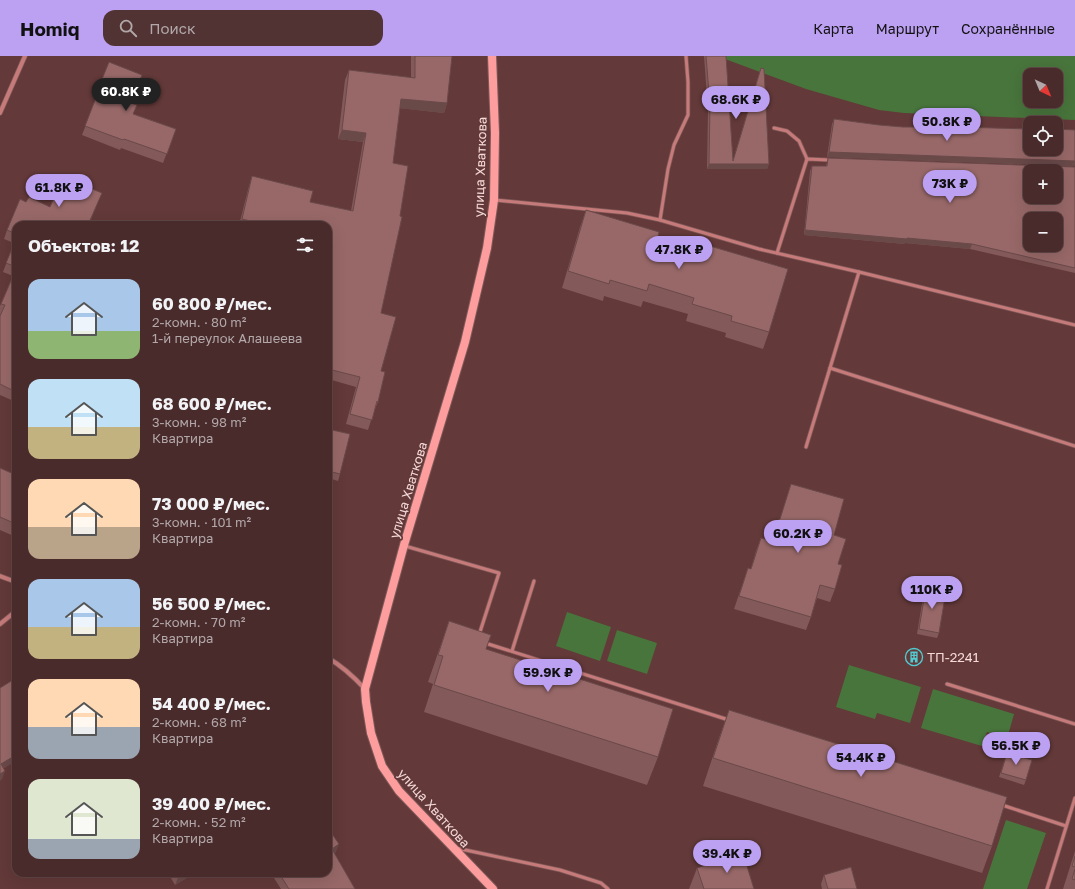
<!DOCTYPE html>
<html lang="ru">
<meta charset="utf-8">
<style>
:root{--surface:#4a2b2b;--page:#513333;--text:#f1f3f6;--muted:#b2a7a9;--line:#614747;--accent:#bca0f2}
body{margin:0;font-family:"Golos Text",sans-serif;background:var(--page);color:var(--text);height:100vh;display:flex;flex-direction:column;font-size:15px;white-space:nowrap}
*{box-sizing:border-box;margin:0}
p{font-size:13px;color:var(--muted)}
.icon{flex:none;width:22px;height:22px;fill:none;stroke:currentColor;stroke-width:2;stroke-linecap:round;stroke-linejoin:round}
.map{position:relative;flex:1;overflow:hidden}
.sheet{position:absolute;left:12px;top:165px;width:320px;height:656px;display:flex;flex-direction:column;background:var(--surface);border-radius:12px;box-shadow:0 4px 16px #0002,0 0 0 1px var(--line)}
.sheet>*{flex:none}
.needle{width:26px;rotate:136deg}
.controls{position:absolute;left:1023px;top:12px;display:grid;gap:8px}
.controls a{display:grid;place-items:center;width:40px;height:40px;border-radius:8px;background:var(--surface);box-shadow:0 4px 16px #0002,0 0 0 1px var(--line);font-size:20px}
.price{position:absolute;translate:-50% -34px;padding:0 9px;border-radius:14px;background:var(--accent);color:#111;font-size:13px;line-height:26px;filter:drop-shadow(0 1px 2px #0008)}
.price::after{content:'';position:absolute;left:50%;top:24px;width:12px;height:9px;margin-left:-6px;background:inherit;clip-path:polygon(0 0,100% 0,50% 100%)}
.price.on{background:#222;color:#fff}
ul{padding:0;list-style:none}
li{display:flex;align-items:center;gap:12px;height:100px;padding:0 16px}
li span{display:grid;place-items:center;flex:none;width:112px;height:80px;border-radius:12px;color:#555}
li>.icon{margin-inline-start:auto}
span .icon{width:48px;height:48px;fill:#fffc;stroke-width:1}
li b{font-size:17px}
h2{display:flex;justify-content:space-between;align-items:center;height:48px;padding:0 16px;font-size:17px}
header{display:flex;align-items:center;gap:24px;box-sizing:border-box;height:56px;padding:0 20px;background:var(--accent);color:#111}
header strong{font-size:19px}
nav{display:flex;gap:22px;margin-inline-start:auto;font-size:14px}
.search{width:280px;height:36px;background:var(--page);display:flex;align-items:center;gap:10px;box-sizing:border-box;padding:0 14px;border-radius:12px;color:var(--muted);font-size:15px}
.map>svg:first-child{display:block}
.green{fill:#48753c;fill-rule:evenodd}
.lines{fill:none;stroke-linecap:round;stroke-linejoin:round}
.service-casing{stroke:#805959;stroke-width:4.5}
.minor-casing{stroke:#805959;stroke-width:5.5}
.secondary-casing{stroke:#805959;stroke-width:10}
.service{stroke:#c67a7a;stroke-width:3}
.minor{stroke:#c67a7a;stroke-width:4}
.secondary{stroke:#fe9d9e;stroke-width:8}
.wall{fill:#835959}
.shaded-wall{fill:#6a4949}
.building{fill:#986868;stroke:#6a4949;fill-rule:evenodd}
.labels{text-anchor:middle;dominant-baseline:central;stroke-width:3.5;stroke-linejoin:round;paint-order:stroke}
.street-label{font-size:13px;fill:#f5dad9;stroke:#633939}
.poi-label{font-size:13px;fill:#f5dad9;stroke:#633939;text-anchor:start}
</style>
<header>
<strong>Homiq</strong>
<div class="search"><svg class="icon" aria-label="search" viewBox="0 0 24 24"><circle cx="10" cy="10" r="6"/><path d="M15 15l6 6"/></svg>Поиск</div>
<nav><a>Карта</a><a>Маршрут</a><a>Сохранённые</a></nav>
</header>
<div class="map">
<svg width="1075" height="833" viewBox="0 0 1075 833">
<rect width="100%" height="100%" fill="#633939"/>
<g class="green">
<path d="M724,0H1075V64L904,57L879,54L806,33L725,3ZM1030,19H1056V45H1030Z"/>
<polygon points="567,556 611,571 600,605 556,590"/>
<polygon points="617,574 657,587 647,618 607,605"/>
<polygon points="849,609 921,631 910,667 877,657 875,663 836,651"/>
<polygon points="933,633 1014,658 1007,683 987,676 982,690 921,672"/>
<polygon points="1006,764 1046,777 1027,833 983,833"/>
</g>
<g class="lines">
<g class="service-casing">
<g id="service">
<polyline points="774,72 787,75 799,85 807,103"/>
<polyline points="495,144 627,157 660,164 759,193 859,216 1075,269"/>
<polyline points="660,164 668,113 674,89 688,59 688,26 686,0"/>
<polyline points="777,197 807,103 830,104"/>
<polyline points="859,216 830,312 1075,390"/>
<polyline points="806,391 830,312"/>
<polyline points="405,490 499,517 479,579"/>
<polyline points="485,587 729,664"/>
<polyline points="512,595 534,525"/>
<polyline points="947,628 1075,668"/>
<polyline points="1002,749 1066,770"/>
<polyline points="456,792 560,814 601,827 608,833"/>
<polyline points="1047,833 1075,742"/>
</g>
</g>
<g class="minor-casing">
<g id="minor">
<polyline points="0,57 25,0"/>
<polyline points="0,520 16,526"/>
<polyline points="0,568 16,555"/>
<path d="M328,602C342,610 354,621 365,633"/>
</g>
</g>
<g class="secondary-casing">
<polyline id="secondary" points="492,0 495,77 494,144 487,192 465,286 404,489 365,633 366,646 371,677 382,710 399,735 493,833"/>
</g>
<use href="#service" class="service"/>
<use href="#minor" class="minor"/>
<use href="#secondary" class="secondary"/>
</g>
<g class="wall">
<polygon points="411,0 452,0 447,47 444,57 400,52 393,107 381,257 381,315 378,346 374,355 368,374 346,368 356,331 328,323 328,169 239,169 249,130 252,120 310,146 351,155 363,86 338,83 345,24 349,14 411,22"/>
<polygon points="704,0 726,0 733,104 761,12 769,108 767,113 707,113 708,54"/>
<polygon points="139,28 131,47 134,58 176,73 163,107 121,92 120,94 82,79 96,43 95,42 98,33"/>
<polygon points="834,63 879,69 903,71 1075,74 1075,110 827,101 832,68"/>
<polygon points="828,102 1075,111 1075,217 970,193 905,187 905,188 804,179 810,115 812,110 826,110"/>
<polygon points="26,146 50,151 98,146 16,169 16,346 0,339 0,260 1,258 0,258 0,250 13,220 3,216 14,187 4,183 7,174"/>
<polygon points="586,154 658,180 708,195 710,190 769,276 763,293 725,281 726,277 686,265 688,258 643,245 641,251 604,240 603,245 562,232 580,171"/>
<polygon points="328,373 340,418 338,425 328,422"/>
<polygon points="0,412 16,419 16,481 0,474"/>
<polygon points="791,428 834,479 838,508 835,533 830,546 817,542 811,561 806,574 734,553 748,512 751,513 756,495 761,482 771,485 779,463 780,463"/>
<polygon points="926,531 939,577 937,582 917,578 924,535"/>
<polygon points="449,565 486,593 658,701 647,729 424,656 433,628 428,626"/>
<polygon points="729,654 992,790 982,817 703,730 719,682"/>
<polygon points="1007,697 1026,724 1024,729 999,721"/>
<polygon points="328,772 336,796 334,797 355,833 281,833 274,822 276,817 328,817"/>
<polygon points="1075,795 1075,833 1063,833"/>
<polygon points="697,812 754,833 689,833"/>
<polygon points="168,817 195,817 175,829"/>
<polygon points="824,819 857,833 822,833 821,828"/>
</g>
<g class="shaded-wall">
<polygon points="401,43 447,47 444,57 397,52"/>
<polygon points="342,74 366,77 363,86 338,83"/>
<polygon points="829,96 1075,105 1075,110 827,101"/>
<polygon points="709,108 769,108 767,113 707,113"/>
<polygon points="102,137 98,146 89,169 88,169"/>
<polygon points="805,174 907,182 972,188 970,193 905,187 905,188 804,179"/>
<polygon points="16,699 16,705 0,715 1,708"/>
<polygon points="5,715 2,723 0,725 0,718"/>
<polygon points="339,788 336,796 329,801 332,793"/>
<polygon points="180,817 195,817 175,829"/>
</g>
<g class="building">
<polygon points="415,0 452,0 447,47 401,43 393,107 408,110 400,160 402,161 381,257 396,261 381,315 385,316 378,346 377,345 372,364 350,358 360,321 328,313 328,169 267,169 242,163 252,120 313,135 310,146 353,155 366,77 342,74 349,14 415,22"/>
<polygon points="706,0 726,0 733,105 761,12 764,13 769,108 709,108 710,49"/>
<polygon points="109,6 142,19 131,47 137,49 133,58 176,73 167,98 124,83 123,84 85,70 99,34 98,33"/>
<polygon points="834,63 879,69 903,71 959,71 1030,73 1030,93 1056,93 1056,73 1075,74 1075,105 829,96"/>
<path d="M828,102L1075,111V212L972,188L907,182V183L805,174L812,110H827ZM1030,115H1056V141H1030ZM1030,163H1056V189H1030Z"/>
<polygon points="63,121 102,137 88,169 16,169 16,178 7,174 20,143 26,146 29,141 50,151"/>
<polygon points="586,154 659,176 658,180 709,195 710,190 788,213 769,276 731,265 732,260 692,248 694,242 649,228 647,235 610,224 609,228 568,215"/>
<polygon points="16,183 16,211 6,207"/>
<polygon points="16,213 16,336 0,328 0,260 5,249 1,248"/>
<polygon points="328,373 350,378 340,418 328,415"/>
<polygon points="0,412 16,419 16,468 0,461"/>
<polygon points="791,428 844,443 834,479 846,483 838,508 842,509 835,533 820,529 811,561 739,540 748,512 751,513 761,482 772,485 779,463 780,463"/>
<polygon points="926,531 946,535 939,577 919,573"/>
<polygon points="449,565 491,579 486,593 673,653 658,701 434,629 443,600 438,599"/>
<polygon points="16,622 16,699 1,708 5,715 0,718 0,632"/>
<polygon points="729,654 1007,741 992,790 713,702"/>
<polygon points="1007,697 1032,704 1026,724 1001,717"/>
<polygon points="328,772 339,788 332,793 355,833 289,833 279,817 328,817"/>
<polygon points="743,797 754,833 704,833 697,812"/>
<polygon points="1075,800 1075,811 1072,810"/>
<polygon points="851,811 857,833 828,833 824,819"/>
<polygon points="1075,813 1075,824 1072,823"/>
</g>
<defs>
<g id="building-ring" transform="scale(0.9)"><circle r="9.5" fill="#633939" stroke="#51ccd2" stroke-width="1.5"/><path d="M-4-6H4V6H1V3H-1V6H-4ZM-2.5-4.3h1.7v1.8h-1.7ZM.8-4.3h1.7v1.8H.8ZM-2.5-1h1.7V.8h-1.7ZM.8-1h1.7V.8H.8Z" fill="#51ccd2"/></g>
</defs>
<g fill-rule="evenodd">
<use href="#building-ring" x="914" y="601"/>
</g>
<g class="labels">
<g class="street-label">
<text transform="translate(480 111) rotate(-88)">улица Хваткова</text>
<text transform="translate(408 434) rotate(-73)">улица Хваткова</text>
<text transform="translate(434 752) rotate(48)">улица Хваткова</text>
</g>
<g class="poi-label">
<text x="927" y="601">ТП-2241</text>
</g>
</g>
</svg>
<div class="controls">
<a><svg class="needle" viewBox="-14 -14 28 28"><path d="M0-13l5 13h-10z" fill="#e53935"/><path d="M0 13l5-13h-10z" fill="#b2a7a9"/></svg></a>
<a><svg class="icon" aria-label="locate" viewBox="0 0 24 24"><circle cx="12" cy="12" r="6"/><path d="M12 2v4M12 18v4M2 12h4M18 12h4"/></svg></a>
<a>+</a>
<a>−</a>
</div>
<b class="price on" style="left:126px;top:56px">60.8K ₽</b>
<b class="price" style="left:736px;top:64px">68.6K ₽</b>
<b class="price" style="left:947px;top:86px">50.8K ₽</b>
<b class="price" style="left:950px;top:148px">73K ₽</b>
<b class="price" style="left:59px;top:152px">61.8K ₽</b>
<b class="price" style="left:679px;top:214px">47.8K ₽</b>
<b class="price" style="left:798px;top:498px">60.2K ₽</b>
<b class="price" style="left:932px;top:554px">110K ₽</b>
<b class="price" style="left:548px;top:637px">59.9K ₽</b>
<b class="price" style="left:1016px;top:710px">56.5K ₽</b>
<b class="price" style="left:861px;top:722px">54.4K ₽</b>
<b class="price" style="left:727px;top:818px">39.4K ₽</b>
<section class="sheet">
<h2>Объектов: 12<svg class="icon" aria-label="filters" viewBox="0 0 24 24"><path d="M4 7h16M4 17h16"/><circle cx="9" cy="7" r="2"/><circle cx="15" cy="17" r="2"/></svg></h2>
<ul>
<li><span style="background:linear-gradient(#a9c7e8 65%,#8fb573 0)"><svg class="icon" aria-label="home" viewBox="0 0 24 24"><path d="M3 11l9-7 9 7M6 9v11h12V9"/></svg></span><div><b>60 800 ₽/мес.</b><p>2-комн. · 80 m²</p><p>1-й переулок Алашеева</p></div></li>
<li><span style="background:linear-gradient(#bfe0f5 60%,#c2b280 0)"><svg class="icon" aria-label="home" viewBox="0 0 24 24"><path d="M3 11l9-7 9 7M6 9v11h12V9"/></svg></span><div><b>68 600 ₽/мес.</b><p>3-комн. · 98 m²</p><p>Квартира</p></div></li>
<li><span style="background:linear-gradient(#ffd9b3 60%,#b9a48a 0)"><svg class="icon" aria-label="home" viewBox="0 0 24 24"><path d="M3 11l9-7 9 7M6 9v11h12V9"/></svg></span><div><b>73 000 ₽/мес.</b><p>3-комн. · 101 m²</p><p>Квартира</p></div></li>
<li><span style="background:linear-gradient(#a9c7e8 60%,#c2b280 0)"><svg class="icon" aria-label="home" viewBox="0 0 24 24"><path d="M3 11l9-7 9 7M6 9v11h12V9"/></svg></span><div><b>56 500 ₽/мес.</b><p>2-комн. · 70 m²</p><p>Квартира</p></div></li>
<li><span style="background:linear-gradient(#ffd9b3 60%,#9aa5b1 0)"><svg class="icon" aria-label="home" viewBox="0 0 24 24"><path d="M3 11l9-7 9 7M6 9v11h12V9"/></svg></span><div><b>54 400 ₽/мес.</b><p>2-комн. · 68 m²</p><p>Квартира</p></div></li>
<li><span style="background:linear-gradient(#dfe7d0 75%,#9aa5b1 0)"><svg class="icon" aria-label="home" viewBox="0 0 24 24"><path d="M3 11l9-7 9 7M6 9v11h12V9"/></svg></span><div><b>39 400 ₽/мес.</b><p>2-комн. · 52 m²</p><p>Квартира</p></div></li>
</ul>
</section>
</div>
